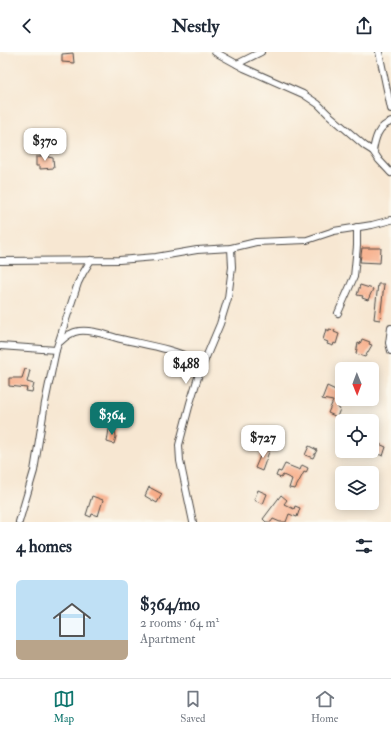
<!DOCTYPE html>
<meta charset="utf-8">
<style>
:root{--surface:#fff;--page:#f6f6f7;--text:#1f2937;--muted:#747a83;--line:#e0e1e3;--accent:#0f766e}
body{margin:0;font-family:"IM FELL Double Pica",serif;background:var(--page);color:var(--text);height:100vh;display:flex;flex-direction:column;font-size:15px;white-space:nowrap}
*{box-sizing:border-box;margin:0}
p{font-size:13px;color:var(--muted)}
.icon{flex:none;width:22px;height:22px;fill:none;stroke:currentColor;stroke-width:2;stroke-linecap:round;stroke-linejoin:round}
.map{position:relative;height:470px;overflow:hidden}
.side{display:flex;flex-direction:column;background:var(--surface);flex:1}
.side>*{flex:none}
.needle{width:26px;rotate:179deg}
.buttons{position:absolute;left:335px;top:310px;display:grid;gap:8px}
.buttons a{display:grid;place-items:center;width:44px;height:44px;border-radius:6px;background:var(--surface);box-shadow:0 2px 10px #0003;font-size:20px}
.price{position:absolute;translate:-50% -34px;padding:0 9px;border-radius:8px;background:#fff;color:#222;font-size:13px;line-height:26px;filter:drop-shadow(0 1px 2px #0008)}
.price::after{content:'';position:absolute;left:50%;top:24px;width:12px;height:9px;margin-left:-6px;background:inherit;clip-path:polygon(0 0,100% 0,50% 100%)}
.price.on{background:var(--accent);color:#fff}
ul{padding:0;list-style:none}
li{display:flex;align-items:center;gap:12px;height:100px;padding:0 16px}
li span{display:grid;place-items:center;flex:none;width:112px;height:80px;border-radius:6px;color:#555}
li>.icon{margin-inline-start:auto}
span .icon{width:48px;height:48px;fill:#fffc;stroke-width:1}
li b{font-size:17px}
h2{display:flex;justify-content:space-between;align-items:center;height:48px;padding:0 16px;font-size:17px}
header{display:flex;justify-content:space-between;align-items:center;height:52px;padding:0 16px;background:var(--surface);font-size:18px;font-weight:700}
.tab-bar{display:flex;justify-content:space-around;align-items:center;height:56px;border-top:1px solid var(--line);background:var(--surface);font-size:11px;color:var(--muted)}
.tab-bar a{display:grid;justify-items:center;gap:2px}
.tab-bar .on{color:var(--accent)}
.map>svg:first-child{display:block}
.building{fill:#f7a781}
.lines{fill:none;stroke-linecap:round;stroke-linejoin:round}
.minor-casing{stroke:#4a4744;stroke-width:8}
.minor{stroke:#fff;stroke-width:6}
</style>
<header><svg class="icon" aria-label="back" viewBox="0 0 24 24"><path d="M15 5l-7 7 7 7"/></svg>Nestly<svg class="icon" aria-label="share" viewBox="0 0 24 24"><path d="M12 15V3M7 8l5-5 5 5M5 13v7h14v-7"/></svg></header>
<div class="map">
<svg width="391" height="470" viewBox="0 0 391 470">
<rect width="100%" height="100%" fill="#fbf7ec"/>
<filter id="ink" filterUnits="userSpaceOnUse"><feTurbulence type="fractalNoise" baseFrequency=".025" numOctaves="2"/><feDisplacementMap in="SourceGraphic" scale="8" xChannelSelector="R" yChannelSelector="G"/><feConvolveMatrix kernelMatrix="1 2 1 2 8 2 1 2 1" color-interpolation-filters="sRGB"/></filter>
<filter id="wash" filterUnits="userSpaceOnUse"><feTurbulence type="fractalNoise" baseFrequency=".012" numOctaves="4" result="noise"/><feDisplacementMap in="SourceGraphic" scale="16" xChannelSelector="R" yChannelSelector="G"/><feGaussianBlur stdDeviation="0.9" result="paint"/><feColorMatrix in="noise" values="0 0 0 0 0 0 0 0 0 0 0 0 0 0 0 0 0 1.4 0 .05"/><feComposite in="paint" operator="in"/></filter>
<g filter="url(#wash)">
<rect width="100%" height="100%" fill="#f7e7d2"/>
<g id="blocks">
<g class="building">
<polygon points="73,1 74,11 62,10 62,2"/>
<polygon points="41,104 48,104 48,105 53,106 54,116 40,117 40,114 36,114 36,105 41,105"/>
<polygon points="362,196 381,196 380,211 360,210"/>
<polygon points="378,232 384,232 380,268 374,267"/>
<polygon points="360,233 373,237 368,248 362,246 363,244 357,243"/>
<polygon points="326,277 329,279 329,277 335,278 334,280 339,282 336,292 334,291 333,294 327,292 328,290 323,288"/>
<polygon points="362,287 370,290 369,292 372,293 365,305 356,302 358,291 360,292"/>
<polygon points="25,317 30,318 27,330 34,332 32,340 26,339 27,336 9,334 9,326 22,326"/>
<polygon points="327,334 342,341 338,356 340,357 337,365 328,361 333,349 322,347"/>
<polygon points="109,377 115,377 116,385 114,392 107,390"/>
<polygon points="377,391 386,395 383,404 373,400"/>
<polygon points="309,394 317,398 313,406 305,403"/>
<polygon points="264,395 270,397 262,419 255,416"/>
<polygon points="285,412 300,418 302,413 308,416 306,421 304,420 295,437 289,436 292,427 283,423 281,426 276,424 278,419 281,420"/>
<polygon points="149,435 162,442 157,451 145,444"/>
<polygon points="258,438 267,442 263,452 254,448"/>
<polygon points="281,443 287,448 284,452 294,457 295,454 300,456 297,465 289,462 286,470 280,470 273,467 271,470 266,470 263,467"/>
<polygon points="92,444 103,448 98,464 92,462 91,465 86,463"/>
</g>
</g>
</g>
<g filter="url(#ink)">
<use href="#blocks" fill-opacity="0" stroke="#4a4744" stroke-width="1"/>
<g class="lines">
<g class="minor-casing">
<g id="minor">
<polyline points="215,0 244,16 303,42 318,52 328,62 365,94 373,99 379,108 391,121"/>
<polyline points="379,0 391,57"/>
<polyline points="237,12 261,0"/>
<path d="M373,99C375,87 378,74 391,70"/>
<polyline points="0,209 119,208 156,205 197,198 231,196 256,190 307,188 334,179 372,173 391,168"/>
<polyline points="338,261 354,225 357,194 357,175"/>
<polyline points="391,276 389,291 391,299"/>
<path d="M60,290C65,285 71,280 79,279C92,277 108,284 121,287C146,293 171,296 195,308L197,311L200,319"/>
<polyline points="0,294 56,298"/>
<polyline points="19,470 34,419 45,351 56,298 78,231 83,221 91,208"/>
<polyline points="193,470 180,409 179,393 190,351 199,322 220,272 228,246 232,215 231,196"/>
</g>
</g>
<use href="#minor" class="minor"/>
</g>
</g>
</svg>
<div class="buttons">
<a><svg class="needle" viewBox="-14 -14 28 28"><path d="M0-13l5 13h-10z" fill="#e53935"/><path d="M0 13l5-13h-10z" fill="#747a83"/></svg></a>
<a><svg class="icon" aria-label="locate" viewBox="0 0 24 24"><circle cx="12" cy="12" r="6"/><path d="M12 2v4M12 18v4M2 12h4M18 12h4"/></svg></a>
<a><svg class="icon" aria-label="layers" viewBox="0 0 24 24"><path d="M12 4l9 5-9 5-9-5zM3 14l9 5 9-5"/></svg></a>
</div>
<b class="price" style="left:45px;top:110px">$370</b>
<b class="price" style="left:186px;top:333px">$488</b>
<b class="price on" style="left:112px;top:384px">$364</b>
<b class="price" style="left:263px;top:407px">$727</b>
</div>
<section class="side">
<h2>4 homes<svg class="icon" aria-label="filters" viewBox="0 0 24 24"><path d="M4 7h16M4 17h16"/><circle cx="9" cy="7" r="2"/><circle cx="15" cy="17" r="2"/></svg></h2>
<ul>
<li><span style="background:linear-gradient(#bfe0f5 75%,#b9a48a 0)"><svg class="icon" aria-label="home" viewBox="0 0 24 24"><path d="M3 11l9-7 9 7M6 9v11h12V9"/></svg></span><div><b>$364/mo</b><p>2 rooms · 64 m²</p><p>Apartment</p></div></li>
</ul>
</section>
<nav class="tab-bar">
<a class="on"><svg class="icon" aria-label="map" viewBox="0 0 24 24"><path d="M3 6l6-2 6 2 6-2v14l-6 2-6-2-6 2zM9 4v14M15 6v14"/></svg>Map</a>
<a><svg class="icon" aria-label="saved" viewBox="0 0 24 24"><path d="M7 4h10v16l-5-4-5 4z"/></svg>Saved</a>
<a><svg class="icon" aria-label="home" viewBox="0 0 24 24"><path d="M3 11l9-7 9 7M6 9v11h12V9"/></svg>Home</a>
</nav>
